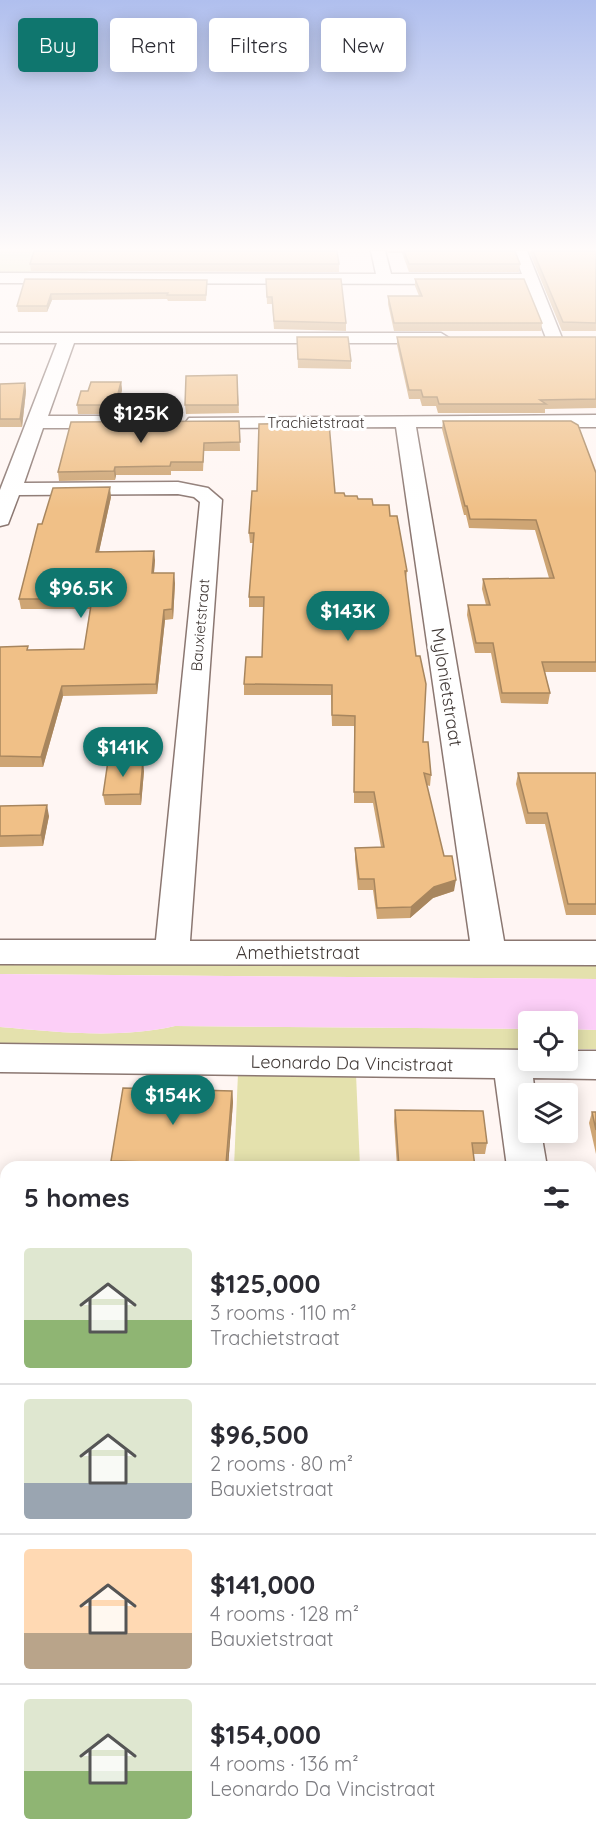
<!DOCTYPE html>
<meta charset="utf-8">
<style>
:root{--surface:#fff;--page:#f2f2f3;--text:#2b2b33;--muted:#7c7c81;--line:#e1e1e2;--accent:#0f766e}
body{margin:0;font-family:Quicksand,sans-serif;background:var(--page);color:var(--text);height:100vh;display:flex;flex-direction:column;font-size:22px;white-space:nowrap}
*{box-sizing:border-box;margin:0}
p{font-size:20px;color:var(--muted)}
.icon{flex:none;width:33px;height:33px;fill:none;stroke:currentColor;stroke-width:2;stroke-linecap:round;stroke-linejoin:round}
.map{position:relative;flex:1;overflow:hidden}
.sheet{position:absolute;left:0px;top:1161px;width:597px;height:686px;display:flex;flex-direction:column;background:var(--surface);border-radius:18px 18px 0 0;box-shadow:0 3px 15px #0003}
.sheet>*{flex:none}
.guide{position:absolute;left:18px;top:18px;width:561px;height:54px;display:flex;gap:12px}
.tools{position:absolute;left:518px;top:1011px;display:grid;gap:12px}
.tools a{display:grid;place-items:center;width:60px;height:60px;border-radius:6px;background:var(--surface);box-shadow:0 3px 15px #0003;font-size:30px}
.price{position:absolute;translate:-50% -51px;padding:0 14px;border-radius:21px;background:var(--accent);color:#fff;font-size:20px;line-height:39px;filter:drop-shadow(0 2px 3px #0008)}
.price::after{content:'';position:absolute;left:50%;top:36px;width:18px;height:14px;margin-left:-9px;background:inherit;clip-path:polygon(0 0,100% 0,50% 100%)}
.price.current{background:#222;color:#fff}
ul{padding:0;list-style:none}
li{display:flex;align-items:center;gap:18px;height:150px;padding:0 24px}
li+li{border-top:2px solid var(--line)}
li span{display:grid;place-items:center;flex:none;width:168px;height:120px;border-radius:6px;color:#555}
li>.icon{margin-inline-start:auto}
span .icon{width:72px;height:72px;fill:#fffc;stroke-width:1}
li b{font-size:26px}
h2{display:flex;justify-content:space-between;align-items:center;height:72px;padding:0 24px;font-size:26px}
.pill{padding:0 21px;border-radius:6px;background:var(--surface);box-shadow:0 3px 15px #0003;font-size:21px;line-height:54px}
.pill.current{background:var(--accent);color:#fff}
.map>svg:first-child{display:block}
.green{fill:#e4e1ad}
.water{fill:#fccff7}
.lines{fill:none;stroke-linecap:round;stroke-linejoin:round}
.minor-casing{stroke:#8b7771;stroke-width:3}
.minor{fill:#fff;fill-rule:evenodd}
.wall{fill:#cea574}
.shaded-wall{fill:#a8865e}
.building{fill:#f0c087;stroke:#a8865e;stroke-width:1.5}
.labels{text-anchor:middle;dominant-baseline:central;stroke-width:6;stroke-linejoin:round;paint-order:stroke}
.far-street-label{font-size:15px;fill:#403835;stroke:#fff}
.street-label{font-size:18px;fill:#403835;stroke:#fff}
</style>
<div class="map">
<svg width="596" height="1846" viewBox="0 0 596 1846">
<rect width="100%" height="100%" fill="#fff6f3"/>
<g class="green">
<polygon points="0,251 35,251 89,271 81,275 0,276"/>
<polygon points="0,960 596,964 596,979 0,974"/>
<path d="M175,1026L528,1029V1049L0,1046V1027C58,1032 118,1039 175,1026Z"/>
<polygon points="567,1029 596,1030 596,1049 567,1049"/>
<polygon points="238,1073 356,1074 360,1167 234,1167"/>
</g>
<path class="water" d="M0,974L596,979V1030L567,1029V1022H528V1029L175,1026C118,1039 58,1032 0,1027Z"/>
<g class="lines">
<g class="minor-casing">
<g id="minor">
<polygon points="371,251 385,251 391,274 522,274 513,251 527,251 562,338 554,343 546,338 525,284 0,283 0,273 376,274"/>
<polygon points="0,333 441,333 449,338 441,343 74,343 48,416 117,416 127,422 117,428 43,428 24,483 178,482 208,488 222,500 190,941 470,941 396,427 196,428 186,422 189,418 596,415 596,427 416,427 504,941 596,941 596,965 0,964 0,940 156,940 200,502 194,497 178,494 19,495 8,524 0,526 0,490 57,343 0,343"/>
<polygon points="0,1044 528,1050 528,1060 567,1060 567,1051 596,1051 596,1079 533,1078 535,1094 528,1094 528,1132 541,1132 547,1167 507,1167 495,1078 0,1072"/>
<rect x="0" y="1374" width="6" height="44"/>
<polygon points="591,1523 596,1525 596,1599 591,1597"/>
</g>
</g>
<use href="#minor" class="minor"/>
</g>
<g class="wall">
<polygon points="387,251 515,251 520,264 519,272 409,272 402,253 388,253"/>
<polygon points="529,251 596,251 596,331 562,331"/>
<polygon points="30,264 339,264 339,272 31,271"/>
<polygon points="25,279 207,286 206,301 168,301 167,299 52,300 47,312 18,312 17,306"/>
<polygon points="266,279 346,323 346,331 274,329 272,304 267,304"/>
<polygon points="415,279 542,323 541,331 394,331 388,304 388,296 419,296 415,286"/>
<polygon points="297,337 351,361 351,369 298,368"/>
<polygon points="397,337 596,337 596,408 545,409 545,413 438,413 436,406 422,406 420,399 409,399 397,345"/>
<polygon points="237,375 239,413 186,414 185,405"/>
<polygon points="121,382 122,390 116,414 78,414 77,405 88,391"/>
<polygon points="25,383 26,391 22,427 0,427 0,384"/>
<polygon points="239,421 240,451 204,451 203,471 171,471 171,475 116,475 115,480 59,481 58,472"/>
<polygon points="443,421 596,473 596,672 545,672 550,693 548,704 501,703 491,653 475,653 467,615 468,605 486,605 482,589 483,579 549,578 535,530 469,528 466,515 464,515 442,429"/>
<polygon points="335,493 345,496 358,499 373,505 390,516 407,571 406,580 423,742 431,775 430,786 426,785 444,856 454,891 433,898 410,918 377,919 373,890 358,890 355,859 355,848 381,847 373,803 354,803 354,726 332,726 331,695 244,695 244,684 262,657 264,607 249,607 249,597 253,543 250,543 249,533"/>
<polygon points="111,497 99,551 155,560 154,573 175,583 173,619 165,620 157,694 63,696 43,767 0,767 0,647 28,646 28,650 84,649 90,609 21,609 19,599 42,524"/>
<polygon points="144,771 141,805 105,805 103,795"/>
<polygon points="518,773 596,773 596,915 566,915 545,824 526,824 516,784"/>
<polygon points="0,806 49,816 43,846 0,847"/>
<polygon points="232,1091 233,1102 228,1167 112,1167 111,1161"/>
<polygon points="395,1110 487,1143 485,1154 473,1154 475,1167 397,1167 394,1121"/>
<polygon points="592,1112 596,1112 596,1154 589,1123"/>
<polygon points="0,1232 6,1232 6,1327 0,1326"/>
<polygon points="0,1453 6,1453 6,1518 0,1519"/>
</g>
<g class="shaded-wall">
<polygon points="51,294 52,300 47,312 47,306"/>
<polygon points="121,382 122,390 116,414 115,405"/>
<polygon points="25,383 26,391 22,427 20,419"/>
<polygon points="115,467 116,475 115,480 114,471"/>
<polygon points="110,487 111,497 97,561 96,552"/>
<polygon points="154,551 155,560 153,583 152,573"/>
<polygon points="174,573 175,583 173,619 172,609"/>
<polygon points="164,610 165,620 157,694 156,684"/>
<polygon points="62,686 63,696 43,767 41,757"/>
<polygon points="143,760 144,771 141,805 140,794"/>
<polygon points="47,805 49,816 43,846 41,835"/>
<polygon points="456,880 454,891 433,898 410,918 411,907 434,887"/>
<polygon points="232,1091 233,1102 228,1167 227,1167"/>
</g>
<g class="building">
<polygon points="34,251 337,251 339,264 30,264"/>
<polygon points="404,251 515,251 520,264 409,264"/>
<polygon points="533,251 596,251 596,323 563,322"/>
<polygon points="25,279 207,280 206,295 167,295 168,293 51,294 47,306 17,306"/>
<polygon points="266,279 341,279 346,323 274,321 272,297 267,297"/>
<polygon points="415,279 524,279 542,323 394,323 388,296 422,296"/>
<polygon points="297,337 348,337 351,361 298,359"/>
<polygon points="397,337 596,337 596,399 540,400 546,404 439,404 437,397 423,397 421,390 409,390"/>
<polygon points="237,375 238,405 185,405 186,376"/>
<polygon points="91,382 121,382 115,405 77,405 81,391 88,391"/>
<polygon points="25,383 20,419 0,419 0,384"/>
<polygon points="239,421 240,442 204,443 203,462 171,462 170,466 115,467 114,471 58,472 71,422"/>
<polygon points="443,421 571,421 578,425 596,473 596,662 542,662 550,693 502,693 493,643 476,643 468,605 490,605 483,579 554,578 536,520 470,519 467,506 465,506"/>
<polygon points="329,423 335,493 344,493 345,496 357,496 358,499 372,499 373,505 389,505 390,516 397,516 407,571 405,571 416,656 420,656 426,684 423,742 428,742 431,775 424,773 444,856 452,856 456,880 434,887 411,907 377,908 374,879 359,879 355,848 384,847 374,792 354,792 355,716 332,715 332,685 244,684 246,657 262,657 264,597 249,597 254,533 249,533 252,491 257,491 259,424"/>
<polygon points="110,487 96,552 154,551 152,573 174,573 172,609 164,610 156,684 62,686 41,757 0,756 0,647 28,646 27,650 84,649 92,599 19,599 38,524 42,524 53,488"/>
<polygon points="143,760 140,794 103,795 108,761"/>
<polygon points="518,773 596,773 596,904 568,904 547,813 528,813"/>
<polygon points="47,805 41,835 0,836 0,806"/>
<polygon points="123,1088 232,1091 226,1164 111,1161"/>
<polygon points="395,1110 483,1111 487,1143 472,1143 475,1167 399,1167"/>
<polygon points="592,1112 596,1112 596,1130"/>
<rect x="0" y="1232" width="6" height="84"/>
<rect x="0" y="1453" width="6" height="57"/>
<polygon points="405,1840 512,1840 513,1846 405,1846"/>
</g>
<linearGradient id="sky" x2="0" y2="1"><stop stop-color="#b0bfee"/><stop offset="0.49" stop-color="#fffbfa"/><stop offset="1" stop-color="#fffbfa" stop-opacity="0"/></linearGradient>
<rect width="596" height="509" fill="url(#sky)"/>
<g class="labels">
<g class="far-street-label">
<text x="316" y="422">Trachietstraat</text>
<text transform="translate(200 625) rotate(-85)">Bauxietstraat</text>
</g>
<g class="street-label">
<text transform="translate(447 687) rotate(81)">Mylonietstraat</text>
<text x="298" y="952">Amethietstraat</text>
<text transform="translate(352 1063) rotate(1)">Leonardo Da Vincistraat</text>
</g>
</g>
</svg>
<div class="tools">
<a><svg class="icon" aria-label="locate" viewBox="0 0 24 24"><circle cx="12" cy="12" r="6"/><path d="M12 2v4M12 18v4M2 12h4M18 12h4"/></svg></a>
<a><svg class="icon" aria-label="layers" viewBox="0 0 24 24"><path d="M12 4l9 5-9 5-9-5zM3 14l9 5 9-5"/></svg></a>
</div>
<b class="price current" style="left:141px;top:444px">$125K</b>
<b class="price" style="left:81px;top:619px">$96.5K</b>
<b class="price" style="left:348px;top:642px">$143K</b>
<b class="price" style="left:123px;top:778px">$141K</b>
<b class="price" style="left:173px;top:1126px">$154K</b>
<div class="guide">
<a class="pill current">Buy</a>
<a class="pill">Rent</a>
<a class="pill">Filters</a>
<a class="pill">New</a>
</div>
<section class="sheet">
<h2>5 homes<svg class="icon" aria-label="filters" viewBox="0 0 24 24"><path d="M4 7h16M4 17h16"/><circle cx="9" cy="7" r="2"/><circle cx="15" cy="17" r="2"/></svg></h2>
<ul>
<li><span style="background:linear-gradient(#dfe7d0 60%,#8fb573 0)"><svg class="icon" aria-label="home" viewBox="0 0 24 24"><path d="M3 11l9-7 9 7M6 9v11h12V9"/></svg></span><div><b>$125,000</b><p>3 rooms · 110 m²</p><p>Trachietstraat</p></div></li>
<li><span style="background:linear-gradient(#dfe7d0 70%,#9aa5b1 0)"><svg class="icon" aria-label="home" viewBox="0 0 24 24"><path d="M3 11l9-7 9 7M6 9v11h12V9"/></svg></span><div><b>$96,500</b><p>2 rooms · 80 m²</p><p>Bauxietstraat</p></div></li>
<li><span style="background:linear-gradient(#ffd9b3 70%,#b9a48a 0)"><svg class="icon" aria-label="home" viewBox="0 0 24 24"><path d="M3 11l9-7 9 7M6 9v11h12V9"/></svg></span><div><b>$141,000</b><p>4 rooms · 128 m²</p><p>Bauxietstraat</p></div></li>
<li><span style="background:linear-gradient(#dfe7d0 60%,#8fb573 0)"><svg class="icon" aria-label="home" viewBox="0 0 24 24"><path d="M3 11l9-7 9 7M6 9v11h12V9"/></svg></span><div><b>$154,000</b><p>4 rooms · 136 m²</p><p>Leonardo Da Vincistraat</p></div></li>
</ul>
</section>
</div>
